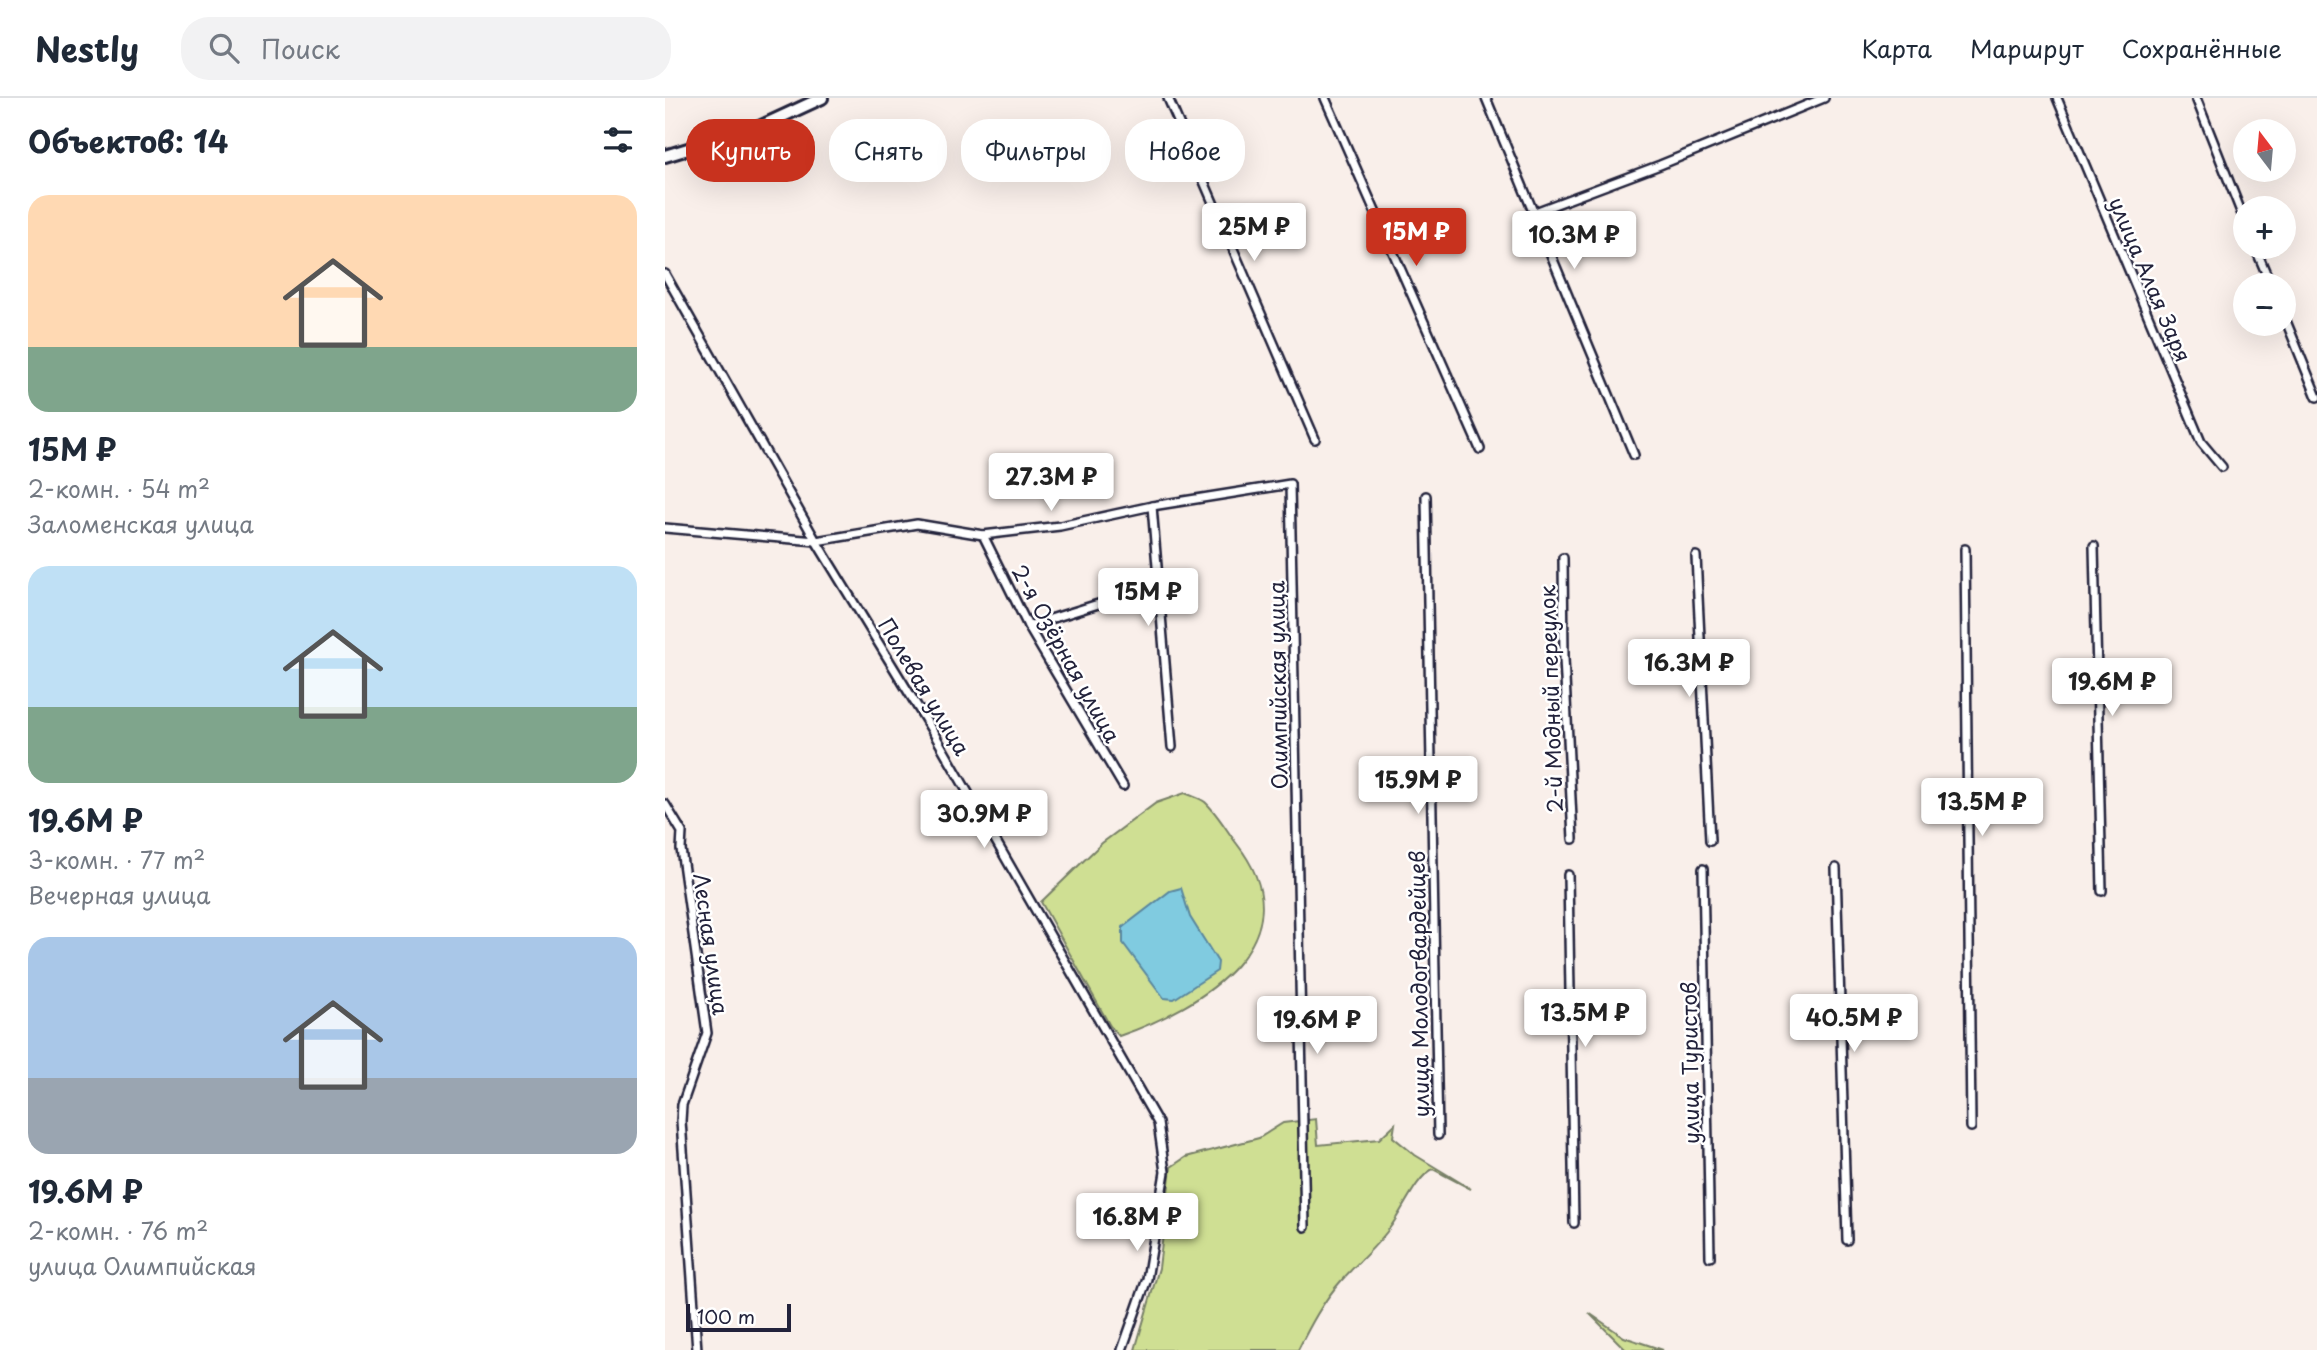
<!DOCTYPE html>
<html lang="ru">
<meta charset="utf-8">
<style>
:root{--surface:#fff;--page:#f2f2f3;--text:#1f2937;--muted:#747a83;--line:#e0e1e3;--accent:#c8321e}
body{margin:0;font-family:"Playpen Sans",sans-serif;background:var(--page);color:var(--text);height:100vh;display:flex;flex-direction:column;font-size:26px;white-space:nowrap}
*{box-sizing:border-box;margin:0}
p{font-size:23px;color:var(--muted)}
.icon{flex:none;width:38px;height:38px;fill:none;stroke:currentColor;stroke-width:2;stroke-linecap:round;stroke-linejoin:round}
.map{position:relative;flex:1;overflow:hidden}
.panel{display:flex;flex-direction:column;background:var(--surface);width:665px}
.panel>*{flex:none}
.hud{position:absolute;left:21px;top:21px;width:665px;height:63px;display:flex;gap:14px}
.needle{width:46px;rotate:344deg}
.controls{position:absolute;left:1568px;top:21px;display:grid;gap:14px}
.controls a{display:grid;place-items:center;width:63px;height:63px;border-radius:50%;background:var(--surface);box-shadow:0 7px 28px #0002;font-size:35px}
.scale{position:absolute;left:21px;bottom:18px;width:105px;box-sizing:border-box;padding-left:7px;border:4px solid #22223b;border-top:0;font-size:19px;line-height:24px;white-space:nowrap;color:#22223b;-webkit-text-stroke:5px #fff;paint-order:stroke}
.price{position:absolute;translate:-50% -60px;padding:0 16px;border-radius:7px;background:#fff;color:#222;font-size:23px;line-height:46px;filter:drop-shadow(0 2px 4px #0008)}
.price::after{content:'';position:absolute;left:50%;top:42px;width:21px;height:16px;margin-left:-10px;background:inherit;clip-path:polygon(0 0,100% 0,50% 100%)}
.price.active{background:var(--accent);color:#fff}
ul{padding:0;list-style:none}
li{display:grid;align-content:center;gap:14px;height:371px;padding:0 28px}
li span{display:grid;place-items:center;height:217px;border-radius:21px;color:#555}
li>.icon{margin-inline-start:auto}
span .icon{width:126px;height:126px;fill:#fffc;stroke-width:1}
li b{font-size:30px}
h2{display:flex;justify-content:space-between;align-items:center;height:84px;padding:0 28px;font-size:30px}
.tag{padding:0 24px;border-radius:28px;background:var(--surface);box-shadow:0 7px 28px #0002;font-size:24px;line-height:63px}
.tag.active{background:var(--accent);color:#fff}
header{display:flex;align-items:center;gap:42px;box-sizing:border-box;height:98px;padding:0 35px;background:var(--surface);border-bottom:2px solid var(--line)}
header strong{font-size:33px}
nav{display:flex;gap:38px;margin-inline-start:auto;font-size:24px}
.search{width:490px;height:63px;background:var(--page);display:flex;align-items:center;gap:18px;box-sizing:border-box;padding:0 24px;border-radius:28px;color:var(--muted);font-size:26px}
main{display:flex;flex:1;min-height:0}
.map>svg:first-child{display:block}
.green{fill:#cfdf93;stroke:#788067;stroke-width:2}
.water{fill:#80cbe0;stroke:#5a879e;stroke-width:2}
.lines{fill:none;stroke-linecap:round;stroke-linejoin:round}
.street-casing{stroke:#22223b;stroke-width:12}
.secondary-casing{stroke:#22223b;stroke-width:16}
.street{stroke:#fff;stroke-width:7}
.secondary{stroke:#fff;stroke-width:10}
.labels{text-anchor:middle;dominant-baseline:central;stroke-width:5;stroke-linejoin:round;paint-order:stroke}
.street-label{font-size:21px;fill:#22223b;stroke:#fff}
</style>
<header>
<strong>Nestly</strong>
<div class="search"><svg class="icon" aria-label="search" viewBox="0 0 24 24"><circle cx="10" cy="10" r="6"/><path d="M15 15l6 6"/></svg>Поиск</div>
<nav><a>Карта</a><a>Маршрут</a><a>Сохранённые</a></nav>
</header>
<main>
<section class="panel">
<h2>Объектов: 14<svg class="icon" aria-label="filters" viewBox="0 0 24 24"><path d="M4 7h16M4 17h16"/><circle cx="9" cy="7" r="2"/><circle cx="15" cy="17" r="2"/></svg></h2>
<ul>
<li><span style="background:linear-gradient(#ffd9b3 70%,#7fa58c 0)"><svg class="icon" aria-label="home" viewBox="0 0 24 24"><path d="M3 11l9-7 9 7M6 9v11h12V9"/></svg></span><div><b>15M ₽</b><p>2-комн. · 54 m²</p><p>Заломенская улица</p></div></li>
<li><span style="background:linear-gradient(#bfe0f5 65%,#7fa58c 0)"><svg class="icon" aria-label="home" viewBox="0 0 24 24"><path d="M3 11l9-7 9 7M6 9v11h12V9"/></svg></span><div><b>19.6M ₽</b><p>3-комн. · 77 m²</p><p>Вечерная улица</p></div></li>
<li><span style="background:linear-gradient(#a9c7e8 65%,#9aa5b1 0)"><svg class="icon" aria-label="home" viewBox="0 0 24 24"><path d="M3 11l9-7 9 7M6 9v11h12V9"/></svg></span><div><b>19.6M ₽</b><p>2-комн. · 76 m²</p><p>улица Олимпийская</p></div></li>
</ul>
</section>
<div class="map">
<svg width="1652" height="1252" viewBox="0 0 1652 1252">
<rect width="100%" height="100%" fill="#f9efea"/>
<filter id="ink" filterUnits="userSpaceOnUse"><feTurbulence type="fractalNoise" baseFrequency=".0143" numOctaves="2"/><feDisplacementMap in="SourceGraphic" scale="14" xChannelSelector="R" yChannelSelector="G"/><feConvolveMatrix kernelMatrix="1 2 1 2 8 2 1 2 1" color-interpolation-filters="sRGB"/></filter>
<g filter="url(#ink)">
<g class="green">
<path d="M520,695C526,698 535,700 540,704C552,715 562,733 572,746C647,842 536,910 454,938L445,928L376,804L437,745L491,705Z"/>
<path d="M651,1021L653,1047L714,1041L730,1026L728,1039L750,1057L806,1091L768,1071C750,1080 738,1113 724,1131C710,1150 692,1165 676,1183C658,1203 645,1228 633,1252H470L494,1170L506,1069L521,1059L594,1040L618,1025Z"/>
<polygon points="924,1215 959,1239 998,1252 961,1252"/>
</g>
<polygon class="water" points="516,790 525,819 553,864 552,873 509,901 499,900 458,845 458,829 505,793"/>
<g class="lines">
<g class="street-casing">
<g id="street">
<polyline points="503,0 650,341"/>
<polyline points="660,0 815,351"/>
<polyline points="821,0 969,357"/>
<polyline points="1392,0 1536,344 1557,369"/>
<polyline points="1531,0 1580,124"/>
<polyline points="870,114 995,67 1159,0"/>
<polyline points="1590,149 1606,187"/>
<polyline points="0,176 151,443 271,639 493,1025 500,1074 482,1181 457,1252"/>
<polyline points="1619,218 1652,299"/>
<polyline points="761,398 773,1037"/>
<polyline points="487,408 507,649"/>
<polyline points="0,430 151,443 252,426 318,437 395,428 487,408 625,386 640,1129"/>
<polyline points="318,437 363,528 458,688"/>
<polyline points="1429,448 1437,793"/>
<polyline points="1300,451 1306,1029"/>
<polyline points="1031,458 1045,743"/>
<polyline points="898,460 899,560 908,741"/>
<polyline points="363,528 494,487"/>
<polyline points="0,706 17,734 16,751 42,935 17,1007 16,1023 32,1252"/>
<polyline points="1171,770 1182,1142"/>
<polyline points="1038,771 1045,1159"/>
<polyline points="903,777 909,1125"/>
</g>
</g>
<g class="secondary-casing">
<polyline id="secondary" points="0,58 92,30 157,0"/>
</g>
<use href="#street" class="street"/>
<use href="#secondary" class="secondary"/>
</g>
</g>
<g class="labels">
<g class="street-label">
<text transform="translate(1486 181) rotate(67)">улица Алая Заря</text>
<text transform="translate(402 555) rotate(61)">2-я Озёрная улица</text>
<text transform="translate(612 587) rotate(-91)">Олимпийская улица</text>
<text transform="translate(260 588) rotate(59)">Полевая улица</text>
<text transform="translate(885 601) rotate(-92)">2-й Модный переулок</text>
<text transform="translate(47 846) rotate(82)">Лесная улица</text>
<text transform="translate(753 886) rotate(-91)">улица Молодогвардейцев</text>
<text transform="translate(1024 965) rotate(-91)">улица Туристов</text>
</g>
</g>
</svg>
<div class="controls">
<a><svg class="needle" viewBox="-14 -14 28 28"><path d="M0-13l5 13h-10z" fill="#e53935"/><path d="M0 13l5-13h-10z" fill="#747a83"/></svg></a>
<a>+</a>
<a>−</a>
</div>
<div class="scale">100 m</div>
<b class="price" style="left:589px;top:165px">25M ₽</b>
<b class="price active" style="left:751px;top:170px">15M ₽</b>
<b class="price" style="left:909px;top:173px">10.3M ₽</b>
<b class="price" style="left:386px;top:415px">27.3M ₽</b>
<b class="price" style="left:483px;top:530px">15M ₽</b>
<b class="price" style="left:1024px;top:601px">16.3M ₽</b>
<b class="price" style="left:1447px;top:620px">19.6M ₽</b>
<b class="price" style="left:753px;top:718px">15.9M ₽</b>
<b class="price" style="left:1317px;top:740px">13.5M ₽</b>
<b class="price" style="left:319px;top:752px">30.9M ₽</b>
<b class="price" style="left:920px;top:951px">13.5M ₽</b>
<b class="price" style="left:1189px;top:956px">40.5M ₽</b>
<b class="price" style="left:652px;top:958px">19.6M ₽</b>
<b class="price" style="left:472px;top:1155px">16.8M ₽</b>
<div class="hud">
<a class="tag active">Купить</a>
<a class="tag">Снять</a>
<a class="tag">Фильтры</a>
<a class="tag">Новое</a>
</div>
</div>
</main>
